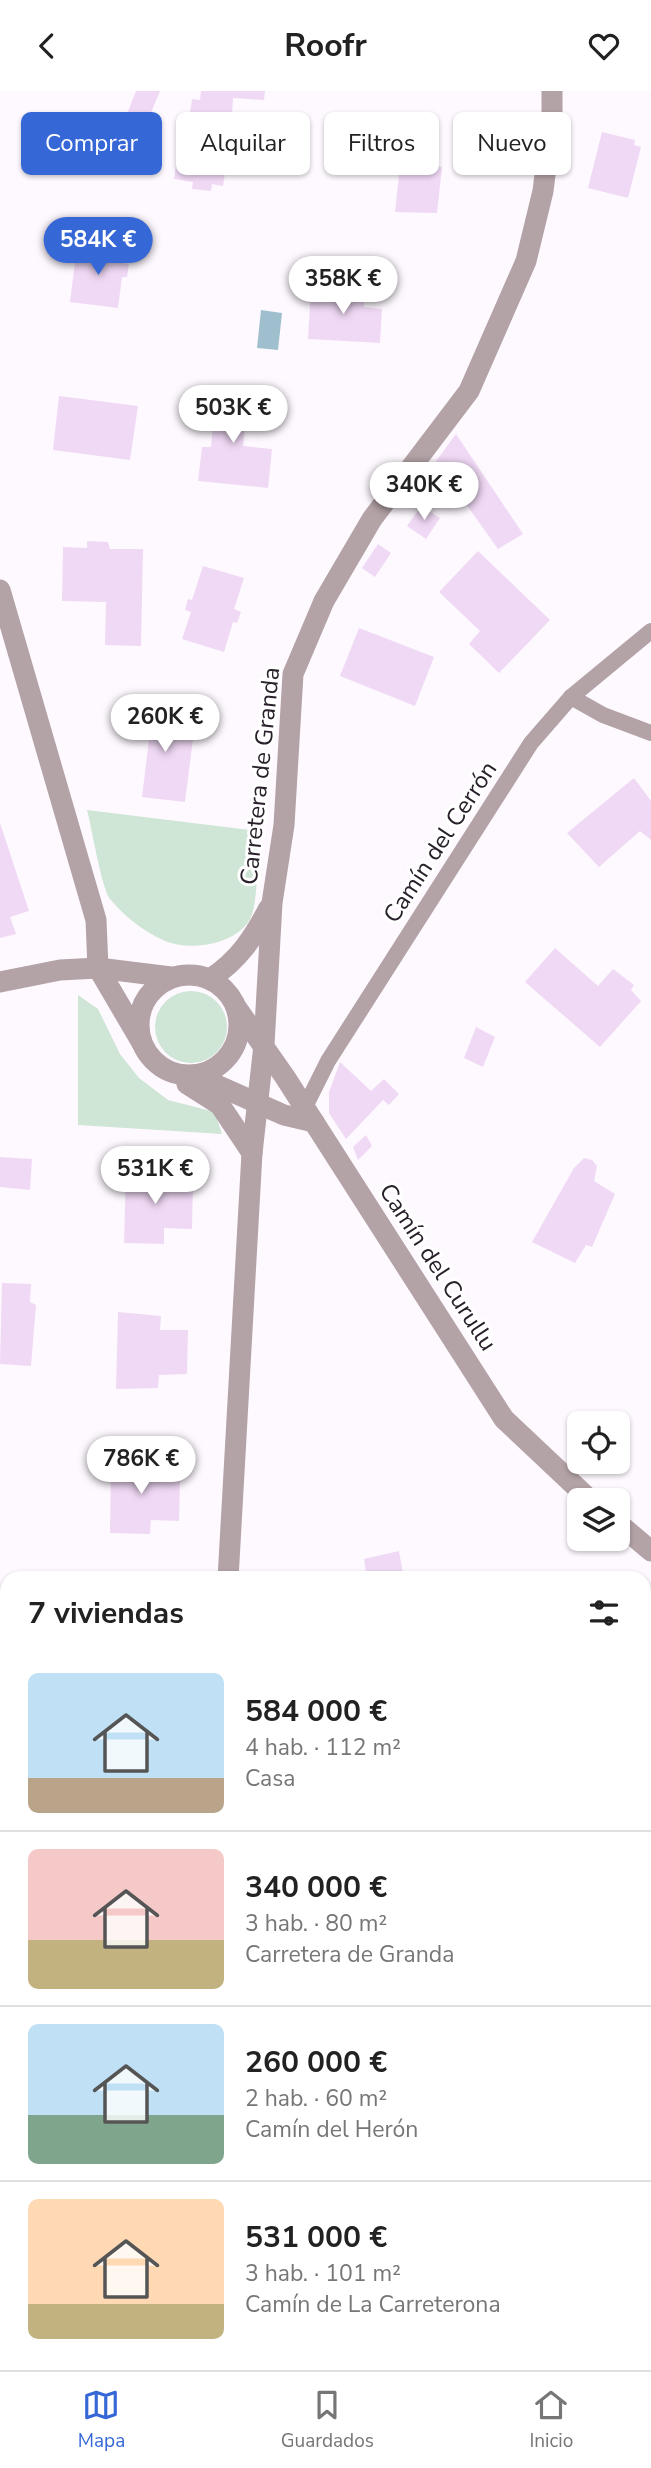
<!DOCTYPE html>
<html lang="es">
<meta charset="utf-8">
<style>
:root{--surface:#fff;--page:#f2f2f2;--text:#222;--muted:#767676;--line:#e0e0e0;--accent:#3667d6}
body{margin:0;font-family:"Nunito Sans",sans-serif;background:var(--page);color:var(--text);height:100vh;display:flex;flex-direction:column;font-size:26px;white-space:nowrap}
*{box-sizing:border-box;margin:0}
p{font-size:23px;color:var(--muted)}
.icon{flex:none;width:38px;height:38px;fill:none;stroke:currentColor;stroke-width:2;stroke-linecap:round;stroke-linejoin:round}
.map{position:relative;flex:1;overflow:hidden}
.panel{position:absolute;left:0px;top:1480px;width:651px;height:800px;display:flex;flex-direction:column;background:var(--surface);border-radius:21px 21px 0 0;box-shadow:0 2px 5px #0004}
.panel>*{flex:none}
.top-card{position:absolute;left:21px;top:21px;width:609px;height:63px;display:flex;gap:14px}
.tools{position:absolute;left:567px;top:1320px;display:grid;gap:14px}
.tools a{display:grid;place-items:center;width:63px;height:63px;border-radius:10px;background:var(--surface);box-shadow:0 2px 5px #0004;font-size:35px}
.price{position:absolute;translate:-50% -60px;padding:0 16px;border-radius:24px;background:#fff;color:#222;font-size:23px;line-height:46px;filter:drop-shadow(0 2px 4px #0008)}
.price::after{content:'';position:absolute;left:50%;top:42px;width:21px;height:16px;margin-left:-10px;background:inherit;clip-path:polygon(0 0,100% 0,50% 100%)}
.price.active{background:var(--accent);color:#fff}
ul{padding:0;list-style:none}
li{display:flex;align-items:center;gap:21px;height:175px;padding:0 28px}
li+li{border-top:2px solid var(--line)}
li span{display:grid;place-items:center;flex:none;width:196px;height:140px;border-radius:10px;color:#555}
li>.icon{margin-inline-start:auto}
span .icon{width:84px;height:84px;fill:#fffc;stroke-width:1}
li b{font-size:30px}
h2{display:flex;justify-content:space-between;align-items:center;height:84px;padding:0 28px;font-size:30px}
.chip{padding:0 24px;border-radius:10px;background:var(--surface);box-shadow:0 2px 5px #0004;font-size:24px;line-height:63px}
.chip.active{background:var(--accent);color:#fff}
header{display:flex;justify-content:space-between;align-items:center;height:91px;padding:0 28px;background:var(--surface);font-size:32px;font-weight:700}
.menu{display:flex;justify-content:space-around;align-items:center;height:98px;border-top:2px solid var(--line);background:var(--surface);font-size:19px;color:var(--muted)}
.menu a{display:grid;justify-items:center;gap:4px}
.menu .active{color:var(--accent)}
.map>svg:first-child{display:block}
.green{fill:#cfe5d5}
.water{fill:#9fbfce}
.building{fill:#f0d9f5}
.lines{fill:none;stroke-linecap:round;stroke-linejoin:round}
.lane{stroke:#b3a2a6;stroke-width:16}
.street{stroke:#b3a2a6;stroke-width:21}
.labels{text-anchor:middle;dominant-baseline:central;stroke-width:6;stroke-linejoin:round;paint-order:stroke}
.street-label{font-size:24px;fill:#29202b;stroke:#fff}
</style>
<header><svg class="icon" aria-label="back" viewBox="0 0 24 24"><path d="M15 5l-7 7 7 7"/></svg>Roofr<svg class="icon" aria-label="heart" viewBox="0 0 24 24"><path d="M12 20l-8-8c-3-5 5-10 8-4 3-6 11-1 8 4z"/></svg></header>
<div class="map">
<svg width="651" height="2279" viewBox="0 0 651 2279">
<rect width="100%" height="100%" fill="#fef9ff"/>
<g class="green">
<path d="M87,719L259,740C258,759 258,811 251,826C239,853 191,861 165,850C144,841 124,825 110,808C101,796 92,737 87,719Z"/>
<circle cx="191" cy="936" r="36"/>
<polygon points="78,904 98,918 120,963 139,987 168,1009 215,1021 222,1043 78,1034"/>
</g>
<polygon class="water" points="261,219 282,222 278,259 257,257"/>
<g class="building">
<polygon points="136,0 160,0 145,36 125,28"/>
<polygon points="201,0 265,0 264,9 233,7 232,24 218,22 214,53 224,54 220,82 225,82 223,95 212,93 211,100 192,98 193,91 174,88 183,28 189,30 192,8 200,9"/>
<polygon points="602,41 635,49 634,54 641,56 628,107 588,97"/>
<polygon points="401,65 438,69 437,75 442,76 437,122 395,121"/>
<polygon points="77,155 124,161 123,172 129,173 127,186 122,186 118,217 70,211"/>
<polygon points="311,196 365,199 364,216 382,218 380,252 308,248"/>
<polygon points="217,294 249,297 243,355 272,358 268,397 198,390 202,356 211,356"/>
<polygon points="59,305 138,315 130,369 53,359"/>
<polygon points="456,343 523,443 498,458 461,406 452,417 428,381"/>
<polygon points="421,415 440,427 426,448 407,435"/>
<polygon points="87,450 108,451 110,458 143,458 141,555 105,554 106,511 62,510 63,456 87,457"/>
<polygon points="378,453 391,462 375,486 362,477"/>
<polygon points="478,460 550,529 499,582 469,553 480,540 439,501"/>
<polygon points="203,475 244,487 234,518 241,521 237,532 233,531 224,561 182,548 191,521 185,519 188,508 192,509"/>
<polygon points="359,537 434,566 415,615 340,585"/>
<polygon points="142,611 164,614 162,625 187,627 185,640 194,640 185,711 142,706 149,649 138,648"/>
<polygon points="634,687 651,710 651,749 640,740 599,776 567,742"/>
<polygon points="0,732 29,820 10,826 16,843 0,847"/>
<polygon points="555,857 598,895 613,878 634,894 631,899 641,910 600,956 525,891"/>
<polygon points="476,936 495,946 483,976 464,967"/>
<polygon points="340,971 371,1000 384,988 399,1003 389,1014 383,1009 346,1048 329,1022 329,1001"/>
<polygon points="366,1044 372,1055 358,1069 353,1056"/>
<polygon points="0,1066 32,1068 30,1099 0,1096"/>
<polygon points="584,1067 592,1069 597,1075 594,1090 615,1103 592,1156 586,1154 575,1172 532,1151 574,1077"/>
<polygon points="126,1077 168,1078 168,1092 193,1092 192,1138 164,1137 164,1153 124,1152"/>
<polygon points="2,1192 31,1193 30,1211 36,1214 31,1275 0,1273"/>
<polygon points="118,1221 161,1225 160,1239 188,1239 187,1283 159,1284 158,1297 116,1298"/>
<polygon points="111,1367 155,1368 155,1384 180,1385 179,1430 151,1429 150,1443 110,1442"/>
<polygon points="399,1460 404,1488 367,1488 364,1468"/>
<rect x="0" y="1583" width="7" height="90"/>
<polygon points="651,1791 651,1818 649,1819 644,1813 644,1797"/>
<polygon points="0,2101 7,2103 7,2183 0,2181"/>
</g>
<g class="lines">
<g class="lane">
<polyline points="571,606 603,624 651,642"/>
<polyline points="305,1016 328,970 531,652 571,606 651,540"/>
</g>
<g class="street">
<polyline points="0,499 96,829 98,877 142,952"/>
<circle cx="189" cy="934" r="50"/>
<path d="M210,888C239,869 253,847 269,817"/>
<polyline points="0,891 60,879 98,877 171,886"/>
<polyline points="236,916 285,986 504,1328 590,1409"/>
<polyline points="194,984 284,1024 314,1031"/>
<polyline points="187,993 220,1014 252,1062"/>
<polyline points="618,1432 651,1460"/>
<polyline points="228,1488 252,1062 264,954 272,812 284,734 293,583 324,510 372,428 469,300 526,170 543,100 552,27 552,0"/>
<polyline points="88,2279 89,2273"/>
</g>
</g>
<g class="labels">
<g class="street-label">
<text transform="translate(260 685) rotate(-84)">Carretera de Granda</text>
<text transform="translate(440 751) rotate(-57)">Camín del Cerrón</text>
<text transform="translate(438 1176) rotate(57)">Camín del Curullu</text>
</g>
</g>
</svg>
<div class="tools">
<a><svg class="icon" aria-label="locate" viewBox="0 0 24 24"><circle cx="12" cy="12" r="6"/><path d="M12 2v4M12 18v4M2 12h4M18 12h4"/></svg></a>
<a><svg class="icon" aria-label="layers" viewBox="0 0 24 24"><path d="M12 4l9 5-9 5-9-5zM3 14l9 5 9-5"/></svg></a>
</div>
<b class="price active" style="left:98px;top:186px">584K €</b>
<b class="price" style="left:343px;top:225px">358K €</b>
<b class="price" style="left:233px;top:354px">503K €</b>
<b class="price" style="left:424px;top:431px">340K €</b>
<b class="price" style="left:165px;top:663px">260K €</b>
<b class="price" style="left:155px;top:1115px">531K €</b>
<b class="price" style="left:141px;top:1405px">786K €</b>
<div class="top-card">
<a class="chip active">Comprar</a>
<a class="chip">Alquilar</a>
<a class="chip">Filtros</a>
<a class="chip">Nuevo</a>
</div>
<section class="panel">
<h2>7 viviendas<svg class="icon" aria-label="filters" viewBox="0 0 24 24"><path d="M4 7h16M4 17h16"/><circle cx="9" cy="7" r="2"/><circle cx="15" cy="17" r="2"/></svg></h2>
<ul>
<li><span style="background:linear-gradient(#bfe0f5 75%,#b9a48a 0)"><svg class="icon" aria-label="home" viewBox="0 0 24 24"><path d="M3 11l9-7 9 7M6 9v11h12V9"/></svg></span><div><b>584 000 €</b><p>4 hab. · 112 m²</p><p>Casa</p></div></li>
<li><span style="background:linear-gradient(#f6c9c9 65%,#c2b280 0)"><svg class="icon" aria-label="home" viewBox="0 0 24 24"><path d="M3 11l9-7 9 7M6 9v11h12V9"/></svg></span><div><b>340 000 €</b><p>3 hab. · 80 m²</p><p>Carretera de Granda</p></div></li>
<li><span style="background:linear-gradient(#bfe0f5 65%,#7fa58c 0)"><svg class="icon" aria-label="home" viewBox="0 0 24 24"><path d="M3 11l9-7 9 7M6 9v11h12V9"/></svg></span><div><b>260 000 €</b><p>2 hab. · 60 m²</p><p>Camín del Herón</p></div></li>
<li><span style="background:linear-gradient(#ffd9b3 75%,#c2b280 0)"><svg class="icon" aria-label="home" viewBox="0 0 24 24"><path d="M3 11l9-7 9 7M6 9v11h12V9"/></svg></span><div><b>531 000 €</b><p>3 hab. · 101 m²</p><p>Camín de La Carreterona</p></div></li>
</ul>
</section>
</div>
<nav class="menu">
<a class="active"><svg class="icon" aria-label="map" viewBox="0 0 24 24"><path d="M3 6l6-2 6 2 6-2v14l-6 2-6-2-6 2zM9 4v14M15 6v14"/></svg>Mapa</a>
<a><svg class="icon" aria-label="saved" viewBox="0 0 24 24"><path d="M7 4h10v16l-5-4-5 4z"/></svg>Guardados</a>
<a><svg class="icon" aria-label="home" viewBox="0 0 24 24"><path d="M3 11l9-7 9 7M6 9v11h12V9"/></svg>Inicio</a>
</nav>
